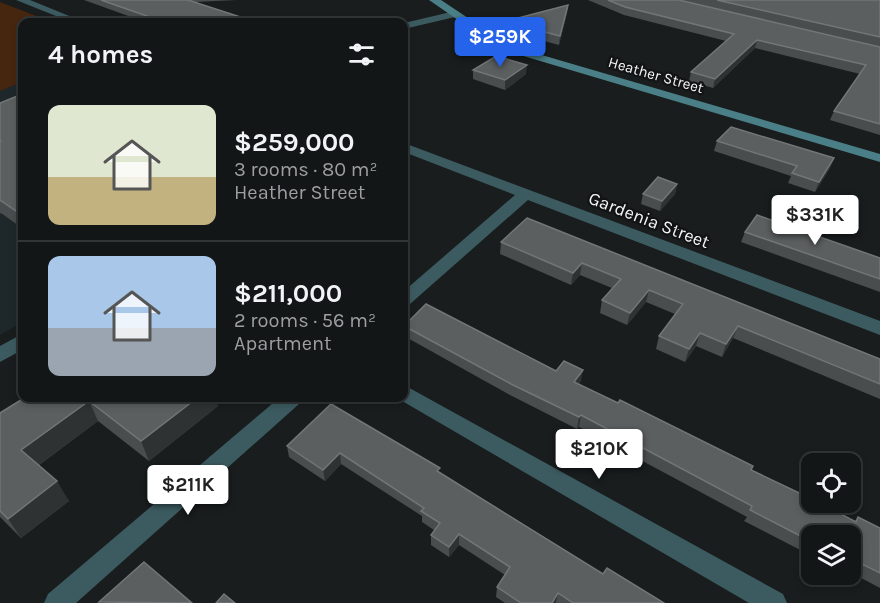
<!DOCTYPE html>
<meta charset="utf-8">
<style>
:root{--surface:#131616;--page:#1c1f1f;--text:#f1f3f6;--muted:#9d9fa1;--line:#323535;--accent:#2563eb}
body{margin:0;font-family:Karla,sans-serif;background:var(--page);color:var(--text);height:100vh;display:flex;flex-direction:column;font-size:22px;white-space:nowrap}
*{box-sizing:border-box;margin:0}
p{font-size:20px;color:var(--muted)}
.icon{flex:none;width:33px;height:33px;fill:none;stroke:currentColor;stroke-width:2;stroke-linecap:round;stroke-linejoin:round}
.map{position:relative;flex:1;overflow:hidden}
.sheet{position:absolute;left:18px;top:18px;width:390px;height:384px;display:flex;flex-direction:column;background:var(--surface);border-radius:12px;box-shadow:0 3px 9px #0003,0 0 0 2px var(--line)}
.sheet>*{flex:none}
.controls{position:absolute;left:801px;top:453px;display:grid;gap:12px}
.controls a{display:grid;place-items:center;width:60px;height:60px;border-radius:12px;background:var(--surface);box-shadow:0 3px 9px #0003,0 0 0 2px var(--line);font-size:30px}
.price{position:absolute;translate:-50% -51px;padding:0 14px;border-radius:6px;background:#fff;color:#222;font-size:20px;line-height:39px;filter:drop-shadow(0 2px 3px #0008)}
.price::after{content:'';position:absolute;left:50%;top:36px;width:18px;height:14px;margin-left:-9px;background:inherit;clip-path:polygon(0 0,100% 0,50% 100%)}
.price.active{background:var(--accent);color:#fff}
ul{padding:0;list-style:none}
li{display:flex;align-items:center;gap:18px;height:150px;padding:0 30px}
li+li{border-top:2px solid var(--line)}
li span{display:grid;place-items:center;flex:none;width:168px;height:120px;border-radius:12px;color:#555}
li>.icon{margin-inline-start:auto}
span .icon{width:72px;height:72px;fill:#fffc;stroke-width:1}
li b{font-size:26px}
h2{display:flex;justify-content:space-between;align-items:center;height:72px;padding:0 30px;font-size:26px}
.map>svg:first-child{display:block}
.built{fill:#1e282a}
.green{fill:#47260f}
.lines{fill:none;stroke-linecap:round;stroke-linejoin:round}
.street{fill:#3c5b60;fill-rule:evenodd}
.secondary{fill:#4b7f87;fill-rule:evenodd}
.wall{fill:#494d4d}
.shaded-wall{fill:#2e3232}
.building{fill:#5b5f5f;stroke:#737677;stroke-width:1.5}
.labels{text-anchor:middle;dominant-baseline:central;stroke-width:4.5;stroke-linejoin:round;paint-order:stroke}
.far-street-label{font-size:15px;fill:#f3f5f6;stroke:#111314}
.street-label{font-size:18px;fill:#f3f5f6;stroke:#111314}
</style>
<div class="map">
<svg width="880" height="603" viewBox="0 0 880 603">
<rect width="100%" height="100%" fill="#191d1d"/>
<polygon class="built" points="22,82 22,322 0,335 0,91"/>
<polygon class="green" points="0,2 52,22 22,22 22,82 0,91"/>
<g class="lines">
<g class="street">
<polygon points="16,0 30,0 84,22 71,22"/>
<polygon points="455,11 460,14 459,16 404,29 404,23"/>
<polygon points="404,143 880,321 880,335 528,200 410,304 404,306 404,291 515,195 404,152"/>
<polygon points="22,334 22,350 0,362 0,346"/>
<polygon points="404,385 783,594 787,603 749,603 397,398 404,398"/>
<polygon points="279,398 302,398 299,404 76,603 44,603 48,594"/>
</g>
<polygon class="secondary" points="429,0 441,0 495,36 528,51 880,154 880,162 520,55 487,40"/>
</g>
<g class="wall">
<polygon points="84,0 237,0 195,2 256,22 145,22"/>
<polygon points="588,0 679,0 880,47 880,135 830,120 834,111 860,74 755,48 713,88 689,81 691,72 726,41 624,15"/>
<polygon points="681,0 880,0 880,47"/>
<polygon points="568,5 567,13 559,45 544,41 518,26 518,18"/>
<polygon points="473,70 526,74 505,90 473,79"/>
<polygon points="22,94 22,228 1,213 0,214 0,103"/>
<polygon points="717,141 834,158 830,168 815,192 788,183 791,176 714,151"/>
<polygon points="677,184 675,194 660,211 641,204 643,194"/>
<polygon points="527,218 880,359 880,399 733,338 722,357 696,346 685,362 656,349 659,336 675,314 646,302 627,325 600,313 602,300 612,288 580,275 571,285 500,254 501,242"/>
<polygon points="745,232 880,258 880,292 741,242"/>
<polygon points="404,325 556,371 581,381 579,384 855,521 858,517 880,528 880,588 850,572 850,536 812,536 812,556 744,521 747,517 579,427 577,429 510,395 404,336"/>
<polygon points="24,398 218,406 149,461 98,421 39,465 69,501 21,538 0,517 0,413"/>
<polygon points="331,404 603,574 664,603 505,603 496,597 497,587 505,575 459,545 449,557 431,545 431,535 434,530 422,522 422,516 341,464 325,481 289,457 287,446"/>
</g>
<g class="shaded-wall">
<polygon points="568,5 567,13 559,45 560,36"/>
<polygon points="757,40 755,48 713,88 715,79"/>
<polygon points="527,65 526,74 505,90 505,80"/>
<polygon points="834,158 830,168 815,192 819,182"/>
<polygon points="677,184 675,194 660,211 662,201"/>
<polygon points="582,263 580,275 571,285 573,273"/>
<polygon points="649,290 646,302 627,325 630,313"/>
<polygon points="738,326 733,338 722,357 726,344"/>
<polygon points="700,333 696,346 685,362 689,349"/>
<polygon points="583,370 581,381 572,393 574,382"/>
<polygon points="197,398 216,398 218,406 149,461 141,441"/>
<polygon points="89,401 98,421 33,469 21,450"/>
<polygon points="581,415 579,427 577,429 579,417"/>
<polygon points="340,453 341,464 325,481 323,470"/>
<polygon points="57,481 69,501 21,538 8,519"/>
<polygon points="459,534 459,545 449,557 449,547"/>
<polygon points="558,593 556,603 552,603"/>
</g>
<g class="building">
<polygon points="101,0 188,0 256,22 164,22"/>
<polygon points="608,0 679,0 880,47 880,124 834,111 866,65 757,40 715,79 691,72 734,34 625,7"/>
<polygon points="717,0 880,0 880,37"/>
<polygon points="568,5 560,36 545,32 518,18"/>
<polygon points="496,56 527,65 505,80 473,70"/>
<polygon points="22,94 22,215 0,200 0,141 1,141 0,140 0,103"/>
<polygon points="731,127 834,158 819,182 792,173 797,166 717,141"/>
<polygon points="658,177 677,184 662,201 643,194"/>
<polygon points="757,215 880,258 880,279 745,232"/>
<polygon points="527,218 880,359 880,384 738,326 726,344 700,333 689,349 659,336 683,304 649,290 630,313 602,300 621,279 582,263 573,273 501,242"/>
<polygon points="426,304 556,371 564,361 583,370 574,382 618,403 620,400 753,466 751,470 812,499 812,502 818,502 856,522 858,517 880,528 880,573 850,558 850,536 812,536 812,542 750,510 752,506 581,415 579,417 511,384 404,326"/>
<polygon points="24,398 197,398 141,441 89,401 21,450 57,481 8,519 0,511 0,413"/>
<polygon points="331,404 440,468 437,471 603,574 607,568 664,603 573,603 558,593 552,603 521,603 497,587 510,567 459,534 449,547 431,535 440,523 421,511 424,508 340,453 323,470 287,446"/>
<polygon points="144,562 192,603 99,602"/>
<polygon points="224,594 235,603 216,603"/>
</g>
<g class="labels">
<g class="far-street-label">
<text transform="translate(656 75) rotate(16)">Heather Street</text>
</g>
<g class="street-label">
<text transform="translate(649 220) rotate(21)">Gardenia Street</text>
</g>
</g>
</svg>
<div class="controls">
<a><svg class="icon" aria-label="locate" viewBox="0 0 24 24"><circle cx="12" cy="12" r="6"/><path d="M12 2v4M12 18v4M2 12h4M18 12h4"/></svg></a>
<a><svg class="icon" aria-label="layers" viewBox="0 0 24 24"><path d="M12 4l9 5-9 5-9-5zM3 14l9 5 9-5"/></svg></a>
</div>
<b class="price active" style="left:500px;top:68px">$259K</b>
<b class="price" style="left:815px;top:246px">$331K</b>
<b class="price" style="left:599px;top:480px">$210K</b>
<b class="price" style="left:188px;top:516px">$211K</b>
<section class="sheet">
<h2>4 homes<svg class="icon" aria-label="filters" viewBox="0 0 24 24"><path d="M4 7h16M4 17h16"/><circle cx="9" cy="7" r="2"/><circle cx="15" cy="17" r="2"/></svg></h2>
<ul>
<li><span style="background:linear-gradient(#dfe7d0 60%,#c2b280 0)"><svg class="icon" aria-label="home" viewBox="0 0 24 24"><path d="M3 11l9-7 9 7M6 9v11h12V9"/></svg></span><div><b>$259,000</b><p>3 rooms · 80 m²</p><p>Heather Street</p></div></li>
<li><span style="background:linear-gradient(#a9c7e8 60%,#9aa5b1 0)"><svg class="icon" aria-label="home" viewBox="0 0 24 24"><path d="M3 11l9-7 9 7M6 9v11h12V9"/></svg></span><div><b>$211,000</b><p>2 rooms · 56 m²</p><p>Apartment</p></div></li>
</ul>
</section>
</div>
